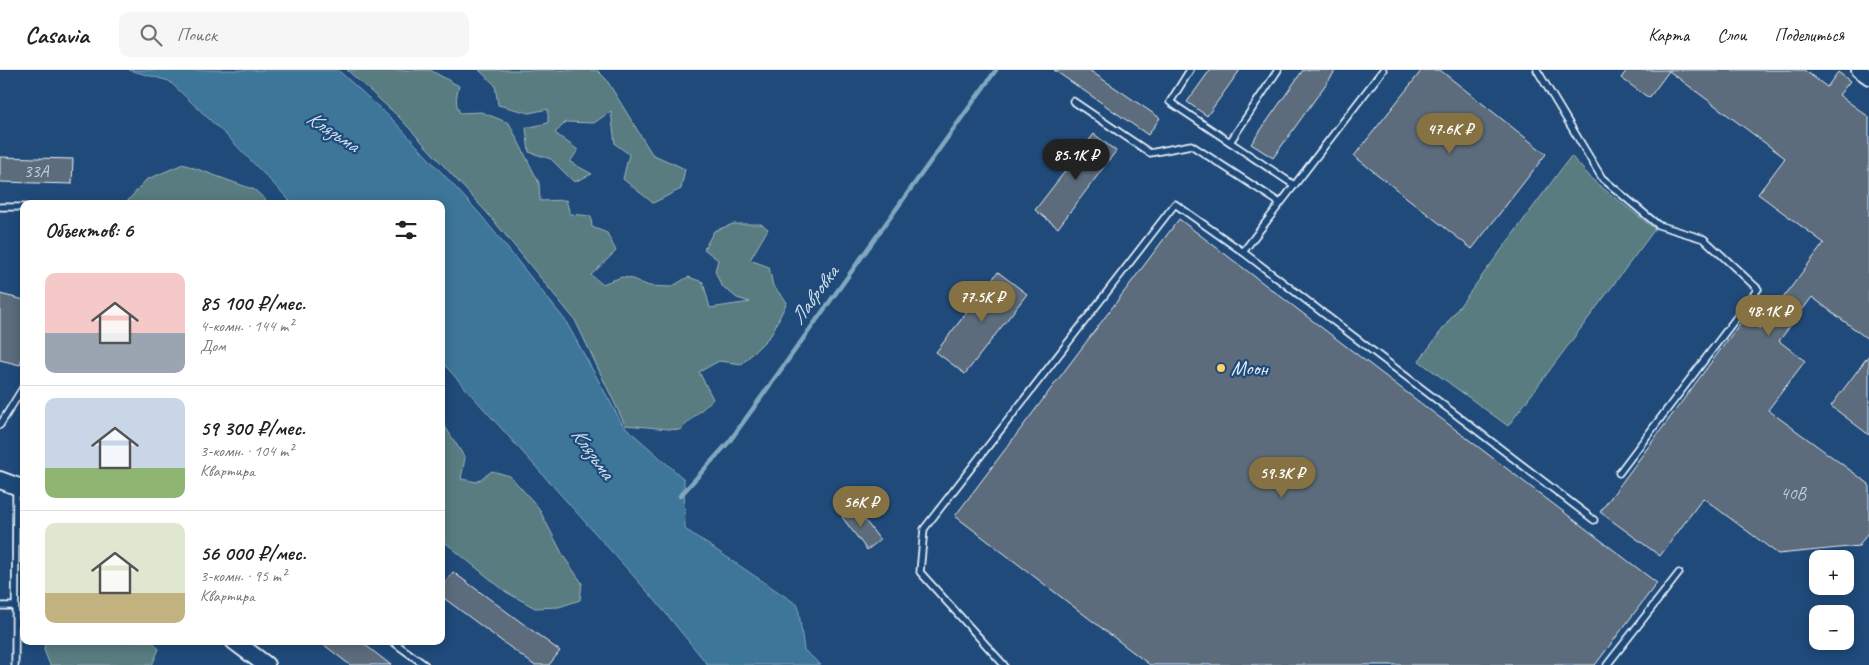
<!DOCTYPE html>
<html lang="ru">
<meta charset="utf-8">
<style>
:root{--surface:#fff;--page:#f6f6f6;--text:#222;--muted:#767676;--line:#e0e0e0;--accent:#857141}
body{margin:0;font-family:Caveat,sans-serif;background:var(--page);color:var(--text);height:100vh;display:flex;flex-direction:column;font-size:19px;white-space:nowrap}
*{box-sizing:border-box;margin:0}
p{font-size:16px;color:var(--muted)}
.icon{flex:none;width:28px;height:28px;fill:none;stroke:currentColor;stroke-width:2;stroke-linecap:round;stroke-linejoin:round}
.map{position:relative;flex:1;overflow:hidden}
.sheet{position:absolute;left:20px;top:130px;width:425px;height:445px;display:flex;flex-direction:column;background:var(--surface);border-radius:10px;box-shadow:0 2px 12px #0003}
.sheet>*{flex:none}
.controls{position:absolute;left:1809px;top:480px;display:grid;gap:10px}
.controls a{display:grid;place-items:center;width:45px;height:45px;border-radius:10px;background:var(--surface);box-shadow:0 2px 12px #0003;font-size:25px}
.price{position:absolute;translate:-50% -42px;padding:0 11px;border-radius:18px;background:var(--accent);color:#fff;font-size:16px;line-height:32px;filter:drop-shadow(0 1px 2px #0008)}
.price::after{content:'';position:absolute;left:50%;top:30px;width:15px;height:11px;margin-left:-8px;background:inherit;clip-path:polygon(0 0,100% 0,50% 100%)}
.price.active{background:#222;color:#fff}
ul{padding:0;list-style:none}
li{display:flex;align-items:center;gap:15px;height:125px;padding:0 25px}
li+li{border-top:1px solid var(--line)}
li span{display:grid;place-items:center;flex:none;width:140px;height:100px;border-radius:10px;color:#555}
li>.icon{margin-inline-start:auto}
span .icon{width:60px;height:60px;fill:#fffc;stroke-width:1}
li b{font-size:21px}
h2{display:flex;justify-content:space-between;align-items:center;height:60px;padding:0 25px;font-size:21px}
header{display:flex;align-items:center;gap:30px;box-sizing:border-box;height:70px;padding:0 25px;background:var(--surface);border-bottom:1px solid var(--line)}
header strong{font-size:24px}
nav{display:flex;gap:28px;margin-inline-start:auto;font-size:18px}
.search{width:350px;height:45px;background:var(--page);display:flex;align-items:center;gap:12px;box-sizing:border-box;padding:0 18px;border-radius:10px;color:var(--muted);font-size:19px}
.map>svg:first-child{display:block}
.green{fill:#587b80;stroke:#a0b6bc}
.water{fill:#3e7698;stroke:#82a7be}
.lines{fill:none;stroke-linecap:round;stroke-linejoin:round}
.stream{stroke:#82a7be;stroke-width:4.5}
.building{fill:#5b6c7c;stroke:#e8f1f8}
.service-casing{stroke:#e8f1f8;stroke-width:9}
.tertiary-casing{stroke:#e8f1f8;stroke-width:18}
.secondary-casing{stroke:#e8f1f8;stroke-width:20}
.service{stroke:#1f4a7a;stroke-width:5.5}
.tertiary{stroke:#1f4a7a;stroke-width:14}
.secondary{stroke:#1f4a7a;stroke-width:16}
.poi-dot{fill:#ffd166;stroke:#1f4a7a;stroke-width:2}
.labels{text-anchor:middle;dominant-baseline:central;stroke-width:4.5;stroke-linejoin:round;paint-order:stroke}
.number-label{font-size:18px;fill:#c5d0d9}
.poi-label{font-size:20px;fill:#e8f1f8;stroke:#1f4a7a;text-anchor:start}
.water-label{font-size:21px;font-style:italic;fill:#cedfea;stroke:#1f4a7a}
</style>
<header>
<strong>Casavia</strong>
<div class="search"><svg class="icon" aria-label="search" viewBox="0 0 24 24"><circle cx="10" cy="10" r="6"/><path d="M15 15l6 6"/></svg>Поиск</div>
<nav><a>Карта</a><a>Слои</a><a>Поделиться</a></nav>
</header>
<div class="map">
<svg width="1869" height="595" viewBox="0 0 1869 595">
<rect width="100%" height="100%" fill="#1f4a7a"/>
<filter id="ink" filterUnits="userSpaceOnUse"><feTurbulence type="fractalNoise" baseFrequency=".02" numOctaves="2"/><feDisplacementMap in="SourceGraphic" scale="10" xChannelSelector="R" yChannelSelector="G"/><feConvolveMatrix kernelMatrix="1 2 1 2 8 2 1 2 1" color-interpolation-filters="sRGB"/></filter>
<g filter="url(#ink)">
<g class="green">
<path d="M347,0H430L459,16C456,25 455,35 460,43L481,42L509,53L539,113L540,131L566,130L570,144L591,146L592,157L607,163L616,181L591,205L602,214L622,207L630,208L649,216L671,217L688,207L703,212L710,238L750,232L737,228L721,215L715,201L718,190L704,179L714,161L733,154H761L768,159L750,190L769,197L773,216L787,232L771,265L742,294L719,291L699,302L713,329L680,360L625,355L575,250L489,145L399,47Z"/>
<polygon points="479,0 597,0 606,9 652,84 685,99 681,119 653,133 623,109 629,84 615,74 611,41 594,53 566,52 555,63 578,80 570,92 592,104 574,112 551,89 529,82 526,58 548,53 548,39 529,43 498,35 495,15"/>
<polygon points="1571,86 1595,112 1655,159 1508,356 1419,291"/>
<polygon points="183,94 255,120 270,134 125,134 146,110"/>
<polygon points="441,350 465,388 461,409 477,412 492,401 510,406 538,437 564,487 582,513 580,530 559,537 535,538 506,522 441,469"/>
<polygon points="45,571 152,571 159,579 152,595 50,595 44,580"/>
</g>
<polygon class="water" points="129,0 338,0 393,50 480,144 565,250 623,355 684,409 685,459 798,535 804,580 821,595 708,595 654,529 441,291 441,134 293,134 228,67 169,11"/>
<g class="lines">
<polyline class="stream" points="680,426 729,372 996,0"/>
</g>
<g class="building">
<polygon points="1054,0 1089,0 1160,48 1148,65"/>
<polygon points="1210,0 1240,0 1207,46 1187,32"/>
<polygon points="1303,0 1336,0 1273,88 1251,74"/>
<polygon points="1422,0 1440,0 1546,84 1472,179 1354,86"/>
<polygon points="1627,0 1804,0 1827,17 1838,2 1850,11 1839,25 1869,47 1869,270 1812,227 1779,271 1805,291 1768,340 1869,414 1869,461 1859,476 1778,484 1703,428 1660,486 1600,442 1744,248 1760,259 1824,173 1758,124 1785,88 1669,1 1649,28 1621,8"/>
<polygon points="1094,64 1116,81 1058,158 1035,140"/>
<polygon points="0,87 73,89 72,114 0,112"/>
<polygon points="1179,149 1657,513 1595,595 1150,595 955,446"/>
<polygon points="998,202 1027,224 965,304 936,282"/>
<polygon points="0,224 24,230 24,281 20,295 0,290"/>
<polygon points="1869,285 1869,365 1831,336"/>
<polygon points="855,437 880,470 867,480 842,447"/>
<polygon points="453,502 560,581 549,595 534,595 441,526 441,518"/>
<polygon points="319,571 360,571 391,595 350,595"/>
</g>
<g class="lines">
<g class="service-casing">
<g id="service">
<polyline points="1190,0 1170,32 1294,115"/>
<polyline points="1537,0 1602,108 1658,155 1704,169 1758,219 1619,403"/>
<polyline points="1073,31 1150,83 1191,75 1280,133"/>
<polyline points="1230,72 1278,0"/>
<polyline points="0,137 24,137"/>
<polyline points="1243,182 1594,450"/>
<polyline points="0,355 24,316"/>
<polyline points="0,536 15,536"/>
<polyline points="392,571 425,595"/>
<polyline points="15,595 16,420"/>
<polyline points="1004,595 920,502 924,459 1175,134 1243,182 1383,0"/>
<polyline points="1607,595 1679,503"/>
</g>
</g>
<g class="tertiary-casing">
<polyline id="tertiary" points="1859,0 1869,7"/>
</g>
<g class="secondary-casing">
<g id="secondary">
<polyline points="0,410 16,416 24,420"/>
<polyline points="234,571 266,595"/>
</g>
</g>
<use href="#service" class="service"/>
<use href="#tertiary" class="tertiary"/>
<use href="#secondary" class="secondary"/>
</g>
</g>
<circle class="poi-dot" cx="1221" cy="298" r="5"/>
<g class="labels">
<g class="number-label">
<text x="36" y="101">33А</text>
<text x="1793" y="423">40В</text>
</g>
<g class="poi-label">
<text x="1231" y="298">Моон</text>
</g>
<g class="water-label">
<text transform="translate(333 61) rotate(33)">Клязьма</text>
<text transform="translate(814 225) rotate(-54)">Лавровка</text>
<text transform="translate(593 383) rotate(54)">Клязьма</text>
</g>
</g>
</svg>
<div class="controls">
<a>+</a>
<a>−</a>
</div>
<b class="price" style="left:1450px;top:85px">47.6K ₽</b>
<b class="price active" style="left:1076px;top:111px">85.1K ₽</b>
<b class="price" style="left:982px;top:253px">77.5K ₽</b>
<b class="price" style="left:1769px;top:267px">48.1K ₽</b>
<b class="price" style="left:1282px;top:429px">59.3K ₽</b>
<b class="price" style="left:861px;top:458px">56K ₽</b>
<section class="sheet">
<h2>Объектов: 6<svg class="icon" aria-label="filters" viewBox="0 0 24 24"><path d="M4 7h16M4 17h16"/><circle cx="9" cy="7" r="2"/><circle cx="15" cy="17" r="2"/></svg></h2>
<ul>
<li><span style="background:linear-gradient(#f6c9c9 60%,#9aa5b1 0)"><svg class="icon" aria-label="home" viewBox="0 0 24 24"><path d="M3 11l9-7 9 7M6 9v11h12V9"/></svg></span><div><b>85 100 ₽/мес.</b><p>4-комн. · 144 m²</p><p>Дом</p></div></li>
<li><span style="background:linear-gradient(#c9d6e8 70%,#8fb573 0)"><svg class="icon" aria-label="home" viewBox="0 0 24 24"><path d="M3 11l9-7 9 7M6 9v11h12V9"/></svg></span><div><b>59 300 ₽/мес.</b><p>3-комн. · 104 m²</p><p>Квартира</p></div></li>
<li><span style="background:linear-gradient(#dfe7d0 70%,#c2b280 0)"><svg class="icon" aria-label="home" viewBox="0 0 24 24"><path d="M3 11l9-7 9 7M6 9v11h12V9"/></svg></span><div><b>56 000 ₽/мес.</b><p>3-комн. · 95 m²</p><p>Квартира</p></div></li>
</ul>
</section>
</div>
